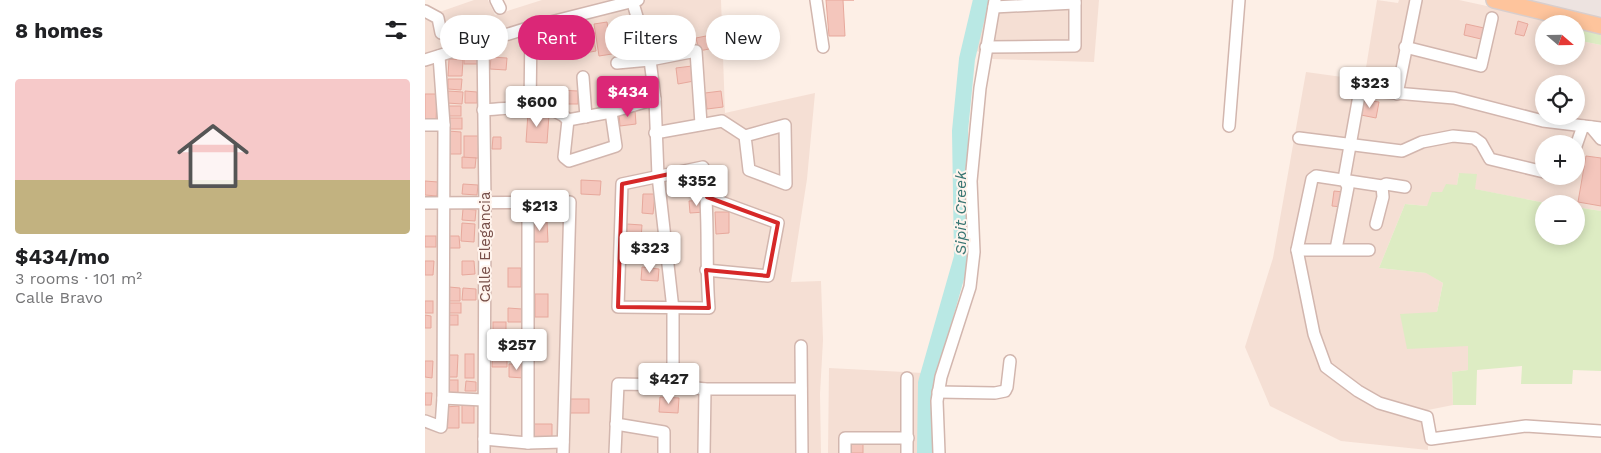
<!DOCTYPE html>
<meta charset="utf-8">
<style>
:root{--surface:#fff;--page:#f6f6f6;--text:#202124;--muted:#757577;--line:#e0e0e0;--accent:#db2777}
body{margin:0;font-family:"Work Sans",sans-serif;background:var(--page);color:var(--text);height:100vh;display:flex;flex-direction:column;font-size:19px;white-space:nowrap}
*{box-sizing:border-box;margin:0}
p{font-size:16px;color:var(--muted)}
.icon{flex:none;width:28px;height:28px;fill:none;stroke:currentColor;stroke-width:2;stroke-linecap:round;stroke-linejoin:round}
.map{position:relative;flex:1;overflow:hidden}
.details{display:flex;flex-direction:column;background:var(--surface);width:425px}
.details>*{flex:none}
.top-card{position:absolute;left:15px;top:15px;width:475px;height:45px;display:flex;gap:10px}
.needle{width:32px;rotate:110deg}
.tools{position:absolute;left:1110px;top:15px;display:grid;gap:10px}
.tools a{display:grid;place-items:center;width:50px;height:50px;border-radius:50%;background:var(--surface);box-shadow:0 2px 12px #0003;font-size:25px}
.price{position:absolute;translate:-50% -42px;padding:0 11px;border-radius:5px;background:#fff;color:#222;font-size:16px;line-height:32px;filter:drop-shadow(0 1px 2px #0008)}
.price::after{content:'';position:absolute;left:50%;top:30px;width:15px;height:11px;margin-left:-8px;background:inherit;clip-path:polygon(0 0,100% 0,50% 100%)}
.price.active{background:var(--accent);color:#fff}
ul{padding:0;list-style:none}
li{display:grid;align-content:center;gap:10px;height:265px;padding:0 15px}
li+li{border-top:1px solid var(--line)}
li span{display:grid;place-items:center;height:155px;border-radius:5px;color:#555}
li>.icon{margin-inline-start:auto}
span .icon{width:90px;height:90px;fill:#fffc;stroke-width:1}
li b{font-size:21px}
h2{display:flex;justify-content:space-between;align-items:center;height:60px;padding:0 15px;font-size:21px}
.tag{padding:0 18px;border-radius:22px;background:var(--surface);box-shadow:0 2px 12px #0003;font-size:18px;line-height:45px}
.tag.active{background:var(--accent);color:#fff}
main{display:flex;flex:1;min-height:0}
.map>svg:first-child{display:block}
.residential{fill:#f5dfd4;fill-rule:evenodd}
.industrial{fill:#ede3e0}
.green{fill:#ddecc3}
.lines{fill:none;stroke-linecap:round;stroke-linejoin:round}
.river{stroke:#b9e8e4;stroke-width:16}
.building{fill:#f4c6bc;stroke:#e7a89c}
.minor-casing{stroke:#d2b6ae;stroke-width:14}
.major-casing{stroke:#d9cecc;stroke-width:18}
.minor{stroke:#fff;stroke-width:11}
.major{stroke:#fec49c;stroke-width:15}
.marked{fill:none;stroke:#d62828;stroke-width:4;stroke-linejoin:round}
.labels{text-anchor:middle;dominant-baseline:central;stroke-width:4;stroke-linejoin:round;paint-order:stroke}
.street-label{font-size:15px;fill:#784f49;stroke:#fff4ed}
.water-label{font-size:16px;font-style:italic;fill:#397673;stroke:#fff4ed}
</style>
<main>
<section class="details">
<h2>8 homes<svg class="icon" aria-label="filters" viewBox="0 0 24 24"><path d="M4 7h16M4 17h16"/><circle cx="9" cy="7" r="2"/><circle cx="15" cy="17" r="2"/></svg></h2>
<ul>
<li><span style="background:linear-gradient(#f6c9c9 65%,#c2b280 0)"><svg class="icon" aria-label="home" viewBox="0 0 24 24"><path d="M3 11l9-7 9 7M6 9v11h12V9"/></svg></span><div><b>$434/mo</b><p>3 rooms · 101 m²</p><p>Calle Bravo</p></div></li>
</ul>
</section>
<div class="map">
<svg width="1176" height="453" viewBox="0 0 1176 453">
<rect width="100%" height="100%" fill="#fdefe6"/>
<g class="residential">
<polygon points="49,0 63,0 70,15 117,0 296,0 300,113 390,93 382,179 366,282 396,281 398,340 395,394 396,453 0,453 0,17"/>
<polygon points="561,0 674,0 669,62 568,59 550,50"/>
<path d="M952,0L973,3L974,0H1034L1131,21V24H1119V56H1151V40L1176,45V211L1151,207V204H1126L1049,189L1034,173L1032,185L1017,192L1002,206L980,204L954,268L1002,273L1018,283L1012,312L1043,346V370L1027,372L1028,405L1003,410V450L916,441L845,406L820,347L848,258L881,72L939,80ZM1119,84H1151V116H1119ZM1119,144H1151V176H1119Z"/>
<polygon points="404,368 498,373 498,453 403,453"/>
</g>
<polygon class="industrial" points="1091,0 1176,0 1176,21"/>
<g class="green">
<polygon points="1151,26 1176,33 1176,45 1151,40"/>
<polygon points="1034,173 1052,174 1050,189 1126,204 1119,204 1119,236 1151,236 1151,207 1176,211 1176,371 1148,370 1147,384 1096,384 1097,366 1052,370 1051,405 1028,405 1027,372 1043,370 1043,346 982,349 975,314 1012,312 1018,283 1001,273 954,268 980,204 1002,206 1007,192 1017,192 1021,184 1032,185"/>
</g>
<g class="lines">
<polyline class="river" points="500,453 501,383 537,257 535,131 542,59 556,0"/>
</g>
<g class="building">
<polygon points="401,0 429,0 418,0 420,36 404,36"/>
<polygon points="1093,21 1103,24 1099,36 1090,34"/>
<polygon points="182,22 187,54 174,56 169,24"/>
<polygon points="166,24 171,51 160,53 155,26"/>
<polygon points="1041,24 1059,28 1056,39 1039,35"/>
<polygon points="152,26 156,52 148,54 143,28"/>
<polygon points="250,30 252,40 230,44 228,35"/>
<polygon points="291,34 294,47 274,51 271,38"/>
<rect x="39" y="53" width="14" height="11"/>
<polygon points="66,57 82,58 81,70 65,69"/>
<polygon points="24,59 38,60 37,76 23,76"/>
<polygon points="267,66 269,81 253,84 251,68"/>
<polygon points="23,79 37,79 36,90 23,89"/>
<polygon points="132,90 153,91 153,104 132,104"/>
<polygon points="23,91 38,92 37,104 22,103"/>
<polygon points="40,91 52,92 52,103 40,103"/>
<polygon points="296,91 298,107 282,109 280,93"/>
<polygon points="0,94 12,94 11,121 0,120"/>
<polygon points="939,100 954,102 951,118 936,115"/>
<rect x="23" y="106" width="13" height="10"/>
<polygon points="210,110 211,124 195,126 194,113"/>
<polygon points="103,113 124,115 122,143 101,142"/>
<rect x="22" y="118" width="15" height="11"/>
<polygon points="23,131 36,132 36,154 23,154"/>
<rect x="39" y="136" width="16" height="22"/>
<polygon points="68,137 76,137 76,149 67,149"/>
<polygon points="1161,156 1176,158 1176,206 1153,202"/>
<polygon points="37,157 51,158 50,168 37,168"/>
<polygon points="156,180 176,181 175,195 156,194"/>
<polygon points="0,181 13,182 12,196 0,195"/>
<polygon points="38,184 53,185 52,195 37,194"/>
<polygon points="909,191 918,192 917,207 907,206"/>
<polygon points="218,194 230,194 228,214 217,213"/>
<polygon points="279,200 280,212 265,213 264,201"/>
<polygon points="38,209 51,210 50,221 37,220"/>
<polygon points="290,212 304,212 304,233 291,234"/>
<polygon points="108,221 122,221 123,242 108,242"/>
<polygon points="37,223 50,224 49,242 36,241"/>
<polygon points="202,224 217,225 216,239 202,238"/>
<rect x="0" y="236" width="11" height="11"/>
<polygon points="23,236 34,236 35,248 23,248"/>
<polygon points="0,261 9,261 8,275 0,275"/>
<polygon points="37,261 49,261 50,274 37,275"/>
<polygon points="217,267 234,269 233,281 216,280"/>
<rect x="83" y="268" width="13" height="19"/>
<polygon points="24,287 35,288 35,301 23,301"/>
<polygon points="38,288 51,289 51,300 37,300"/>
<rect x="110" y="294" width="13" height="23"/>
<rect x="0" y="301" width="8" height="12"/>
<rect x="24" y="303" width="12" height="10"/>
<polygon points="83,308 97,309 97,322 83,322"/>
<polygon points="0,315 6,316 6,328 0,328"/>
<rect x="21" y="315" width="12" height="10"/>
<rect x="68" y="322" width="13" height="13"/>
<polygon points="83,335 96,335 97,350 84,351"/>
<polygon points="68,350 82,351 82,367 67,367"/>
<rect x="40" y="354" width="9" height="24"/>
<polygon points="23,355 33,355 32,377 22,377"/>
<polygon points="0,361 8,361 7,378 0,377"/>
<polygon points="84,364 99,364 99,378 84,377"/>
<rect x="22" y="380" width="11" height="13"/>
<polygon points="41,381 51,382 51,391 40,391"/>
<polygon points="0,393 7,393 6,405 0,405"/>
<polygon points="235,397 254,398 253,413 234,412"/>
<rect x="144" y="399" width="20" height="14"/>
<rect x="37" y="405" width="12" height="18"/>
<polygon points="34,406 34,428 20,428 20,407"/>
<polygon points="108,424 127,424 127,439 107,439"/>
<rect x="424" y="444" width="14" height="9"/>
</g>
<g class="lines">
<g class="minor-casing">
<g id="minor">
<polyline points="71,0 75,8"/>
<polyline points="207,0 225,60 230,99 233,176 248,309 248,385"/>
<polyline points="391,0 398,47"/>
<polyline points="569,7 650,3"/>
<polyline points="0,11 13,18 16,33"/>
<polyline points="58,41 60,203 59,453"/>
<polyline points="561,47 650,46 650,0"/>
<polyline points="980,47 1056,66 1067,18"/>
<polyline points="0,60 106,27 213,0"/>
<polyline points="192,63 225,60 271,51 276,124"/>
<polyline points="158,77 161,117"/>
<polyline points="972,94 991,0"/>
<polyline points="105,108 106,27"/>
<path d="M58,110C83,109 125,100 143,120L139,157L144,161L191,146L186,112"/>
<polyline points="143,120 186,112 230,99"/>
<polyline points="0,125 19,125"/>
<polyline points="804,126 814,0"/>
<polyline points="1166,127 1176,139"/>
<polyline points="230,133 297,121 320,136 360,125 361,184 324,170 320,136"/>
<polyline points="874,138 977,151 997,142 1028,136 1049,138 1056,143 1065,159 1119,172"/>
<polyline points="1151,146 1158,126"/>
<path d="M278,167C285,214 280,261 284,308L193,307L197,184Z"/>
<polyline points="1139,176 1141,176"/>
<polyline points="980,187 961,184 957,186 891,176 887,179 872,250 889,334 901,367 933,391 954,403 1002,417 1006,439 1101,426 1176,431"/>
<polyline points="0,203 145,202 138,453"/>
<polyline points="951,224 958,197 957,186"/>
<polyline points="911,249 923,187 919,179 935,90 1029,98 1118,121 1176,128"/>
<polyline points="872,250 944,250"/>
<polyline points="281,270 343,276 353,223 282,197"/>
<polyline points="376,346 377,453"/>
<polyline points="482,378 482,453"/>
<polyline points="513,392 570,393 580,391 582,387 585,361"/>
<polyline points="18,398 58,400"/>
<polyline points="0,421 16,427 18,398 19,125 14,56"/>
<polyline points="191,424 239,432 239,453"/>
<polyline points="59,439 103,443 138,442"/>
<polyline points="103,443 103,202"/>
<polyline points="190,453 193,384 248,385 280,389 376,389"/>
<polyline points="279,453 280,389"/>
<polyline points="420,453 420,438 483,438"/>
<polyline points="514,453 512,401 516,377 545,287 549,252 546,181 555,88 570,0"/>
</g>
</g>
<g class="major-casing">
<polyline id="major" points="1069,0 1176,26"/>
</g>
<use href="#minor" class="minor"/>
<use href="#major" class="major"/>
</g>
<path class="marked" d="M278,167L282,197L353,223L343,276L281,270L284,308L193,307L197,184Z"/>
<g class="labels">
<g class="street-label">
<text transform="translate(60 247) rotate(-90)">Calle Elegancia</text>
</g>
<g class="water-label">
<text transform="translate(535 213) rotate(-90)">Sipit Creek</text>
</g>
</g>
</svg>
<div class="tools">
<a><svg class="needle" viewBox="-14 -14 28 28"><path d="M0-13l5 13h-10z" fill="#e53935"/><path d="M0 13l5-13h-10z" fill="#757577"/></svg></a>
<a><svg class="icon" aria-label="locate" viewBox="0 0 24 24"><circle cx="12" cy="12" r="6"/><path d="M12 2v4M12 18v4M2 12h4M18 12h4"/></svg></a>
<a>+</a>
<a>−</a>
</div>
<b class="price" style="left:945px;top:109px">$323</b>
<b class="price active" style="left:203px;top:118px">$434</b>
<b class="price" style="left:112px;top:128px">$600</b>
<b class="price" style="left:272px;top:207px">$352</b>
<b class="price" style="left:115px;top:232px">$213</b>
<b class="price" style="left:225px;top:274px">$323</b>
<b class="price" style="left:92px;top:371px">$257</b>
<b class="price" style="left:244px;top:405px">$427</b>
<div class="top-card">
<a class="tag">Buy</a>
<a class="tag active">Rent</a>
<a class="tag">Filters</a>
<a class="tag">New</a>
</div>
</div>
</main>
